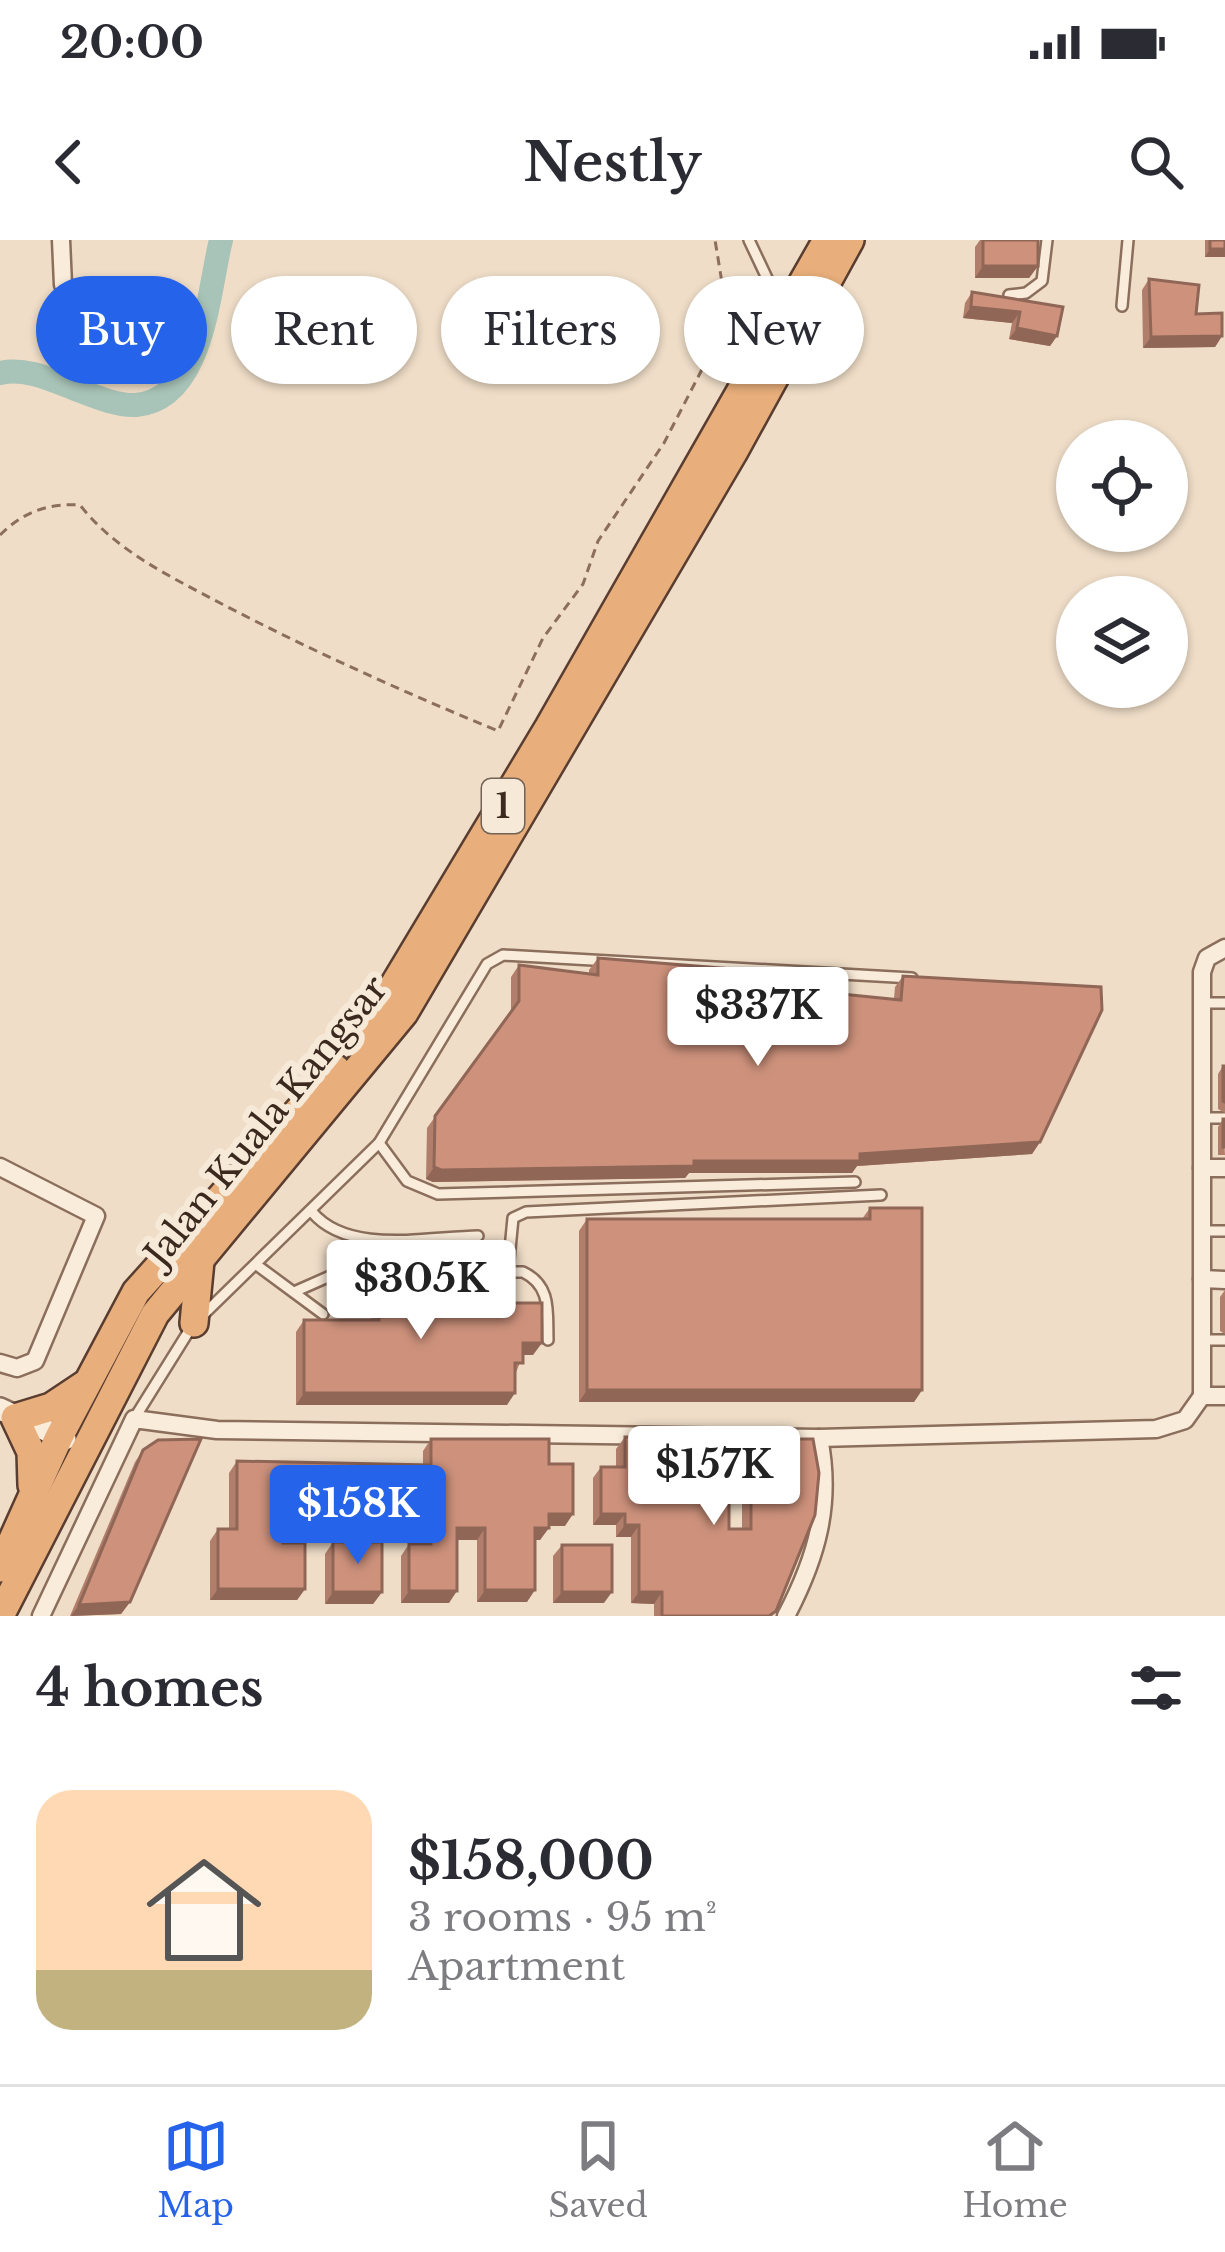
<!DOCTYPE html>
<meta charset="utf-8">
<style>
:root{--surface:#fff;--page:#f2f2f3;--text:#2b2b33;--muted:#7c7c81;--line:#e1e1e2;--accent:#2563eb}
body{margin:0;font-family:"Libre Baskerville",serif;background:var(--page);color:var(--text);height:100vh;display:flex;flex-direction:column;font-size:45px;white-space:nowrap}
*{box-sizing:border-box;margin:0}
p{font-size:39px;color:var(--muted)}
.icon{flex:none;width:66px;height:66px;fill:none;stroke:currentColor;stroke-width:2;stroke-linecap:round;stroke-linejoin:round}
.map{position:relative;height:1376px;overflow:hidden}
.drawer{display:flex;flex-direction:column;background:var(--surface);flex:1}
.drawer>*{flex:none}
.banner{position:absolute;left:36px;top:36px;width:1155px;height:108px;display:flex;gap:24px}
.fabs{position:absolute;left:1056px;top:180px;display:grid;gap:24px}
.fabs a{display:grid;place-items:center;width:132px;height:132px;border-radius:50%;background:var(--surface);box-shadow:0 3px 9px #0004;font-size:60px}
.price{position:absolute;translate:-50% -102px;padding:0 27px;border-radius:12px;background:#fff;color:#222;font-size:39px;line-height:78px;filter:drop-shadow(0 3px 6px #0008)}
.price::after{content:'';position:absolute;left:50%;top:72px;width:36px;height:27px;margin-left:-18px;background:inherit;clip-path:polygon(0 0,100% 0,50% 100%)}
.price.selected{background:var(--accent);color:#fff}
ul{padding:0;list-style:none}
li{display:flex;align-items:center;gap:36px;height:300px;padding:0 36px}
li span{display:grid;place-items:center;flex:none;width:336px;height:240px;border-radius:36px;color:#555}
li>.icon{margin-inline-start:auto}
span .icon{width:144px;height:144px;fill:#fffc;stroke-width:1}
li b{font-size:51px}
h2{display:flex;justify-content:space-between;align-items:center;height:144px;padding:0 36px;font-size:51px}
.chip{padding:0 42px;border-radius:54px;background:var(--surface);box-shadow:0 3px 9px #0004;font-size:42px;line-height:108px}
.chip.selected{background:var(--accent);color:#fff}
.status{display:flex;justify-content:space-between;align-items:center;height:84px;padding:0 60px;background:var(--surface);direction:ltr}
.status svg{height:33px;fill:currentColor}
header{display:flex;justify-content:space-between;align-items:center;height:156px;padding:0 36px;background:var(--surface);font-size:54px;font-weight:600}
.tab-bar{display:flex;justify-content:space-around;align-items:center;height:168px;border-top:3px solid var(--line);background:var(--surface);font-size:33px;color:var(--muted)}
.tab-bar a{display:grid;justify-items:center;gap:6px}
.tab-bar .selected{color:var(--accent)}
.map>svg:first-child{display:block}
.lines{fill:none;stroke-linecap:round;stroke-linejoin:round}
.river{stroke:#a8c3b7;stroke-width:24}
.service-casing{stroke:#8b6e5c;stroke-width:14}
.minor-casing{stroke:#8b6e5c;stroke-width:21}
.tertiary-casing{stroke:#8b6e5c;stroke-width:26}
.trunk-casing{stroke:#593d30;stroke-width:32}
.path{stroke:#8b6e5c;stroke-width:3;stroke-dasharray:9 6;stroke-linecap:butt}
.service{stroke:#faecda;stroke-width:9}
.minor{stroke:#faecda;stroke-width:16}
.tertiary{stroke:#faecda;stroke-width:21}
.trunk{stroke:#e8ae7b;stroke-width:27}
.wall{fill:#b17e6b}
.shaded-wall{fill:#906657}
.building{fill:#ce927c;stroke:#906657;stroke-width:3}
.labels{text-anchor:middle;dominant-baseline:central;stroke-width:12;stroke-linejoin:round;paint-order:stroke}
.shield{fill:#f6e9d7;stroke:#736356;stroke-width:3}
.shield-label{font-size:33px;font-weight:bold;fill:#3b291f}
.street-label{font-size:36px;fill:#3b291f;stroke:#f6e9d7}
</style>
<div class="status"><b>20:00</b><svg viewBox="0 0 49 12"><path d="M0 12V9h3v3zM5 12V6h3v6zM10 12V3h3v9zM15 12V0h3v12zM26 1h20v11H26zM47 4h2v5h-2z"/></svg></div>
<header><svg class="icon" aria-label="back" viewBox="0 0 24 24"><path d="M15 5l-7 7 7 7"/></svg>Nestly<svg class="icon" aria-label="search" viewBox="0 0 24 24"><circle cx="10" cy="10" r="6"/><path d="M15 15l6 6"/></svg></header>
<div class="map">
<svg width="1225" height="1376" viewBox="0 0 1225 1376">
<rect width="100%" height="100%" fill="#efddc7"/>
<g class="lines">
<path class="river" d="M0,133C24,127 50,139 73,148C92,155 115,166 136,165C204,159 208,51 221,0"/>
<g class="service-casing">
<g id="service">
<polyline points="749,0 782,70"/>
<polyline points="1009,55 1026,53 1042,41 1047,0"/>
<polyline points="1122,66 1128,0"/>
<polyline points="1202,763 1225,763"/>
<polyline points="1202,878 1225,878"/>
<polyline points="379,903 407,941 438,954 855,942"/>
<path d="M312,972C348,1015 426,997 478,996"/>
<polyline points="1202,991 1225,991"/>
<polyline points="258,1026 323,1074"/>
<polyline points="508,1030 513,978 526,972 881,955"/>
<path d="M294,1052L337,1033L523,1032C552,1046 547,1072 548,1100"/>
<polyline points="203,1075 379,903 487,724 503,715 912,738"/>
<polyline points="1202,1100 1225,1100"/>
<polyline points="134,1179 192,1086"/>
</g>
</g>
<g class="minor-casing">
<g id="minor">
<polyline points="61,0 63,45"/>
<polyline points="0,927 96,976 35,1121 17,1128 0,1123"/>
<polyline points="1202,928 1225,928"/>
<polyline points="1202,1039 1225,1040"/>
<polyline points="1202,1156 1202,732 1207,718 1225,708"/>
<polyline points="1202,1156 1225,1156"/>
<polyline points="41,1376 134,1179 217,1190 819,1198 1156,1189 1185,1180 1202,1156"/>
<path d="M786,1376C817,1317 832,1264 819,1198"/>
</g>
</g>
<g class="tertiary-casing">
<polyline id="tertiary" points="0,1169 65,1199"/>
</g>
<g class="trunk-casing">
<g id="trunk">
<polyline points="364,795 549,487 827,0"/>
<polyline points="194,1083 200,1021"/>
<polyline points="32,1245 31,1212 15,1178 51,1167 84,1145"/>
<polyline points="0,1328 59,1197 136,1052 336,829"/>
<polyline points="0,1376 155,1074 404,773 733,213 850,0"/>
</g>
</g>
<path class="path" d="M0,295C23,272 48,263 80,265C116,311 171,337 222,364C312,411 404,452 498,491L543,398L583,344L598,301L664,203L728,79L715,0"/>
<use href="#service" class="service"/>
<use href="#minor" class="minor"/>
<use href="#tertiary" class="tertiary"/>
<use href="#trunk" class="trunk"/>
</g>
<g class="wall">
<polygon points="980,0 1038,0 1038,26 1029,38 975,38 975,7"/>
<rect x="1205" y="0" width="20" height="17"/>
<polygon points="1149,39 1196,74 1222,96 1215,107 1143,108 1142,50"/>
<polygon points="972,52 1063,67 1057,96 1050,106 1009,99 1012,83 963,78 965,63"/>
<polygon points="598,718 792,749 894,759 895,747 903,736 1040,902 1032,914 857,926 852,933 689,933 685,938 433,942 426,939 427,888 511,772 511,737 519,725 589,734 589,730"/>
<polygon points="1223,826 1225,826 1225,873 1218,869 1218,834"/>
<polygon points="1223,879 1225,915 1218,915 1218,887"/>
<polygon points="870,968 922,1150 914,1162 579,1162 579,991 587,979 862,979"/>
<polygon points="379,1032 459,1063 533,1115 523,1115 515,1135 507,1165 296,1165 296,1092 304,1080 371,1080 371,1043"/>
<polygon points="1225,1050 1225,1094 1220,1091 1220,1057"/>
<polygon points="625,1197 660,1226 729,1289 742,1289 742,1235 751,1224 773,1224 773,1211 781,1199 776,1371 772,1376 654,1376 654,1364 631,1363 631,1297 616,1297 616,1285 593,1285 593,1238 601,1227 616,1227 616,1209"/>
<polygon points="431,1199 549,1224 565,1286 549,1286 540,1300 535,1300 527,1362 477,1362 477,1300 457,1300 449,1363 401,1363 401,1316 409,1304 423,1304 423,1280 283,1285 283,1303 305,1349 297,1360 210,1360 210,1301 218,1289 229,1289 229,1233 237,1221 423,1225 423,1211"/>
<polygon points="143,1210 130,1362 121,1374 70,1376 135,1222"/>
<polygon points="333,1302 382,1352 373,1364 325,1364 325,1314"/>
<polygon points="562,1305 604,1363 553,1363 553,1316"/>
</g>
<g class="shaded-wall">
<polygon points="1210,9 1225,9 1225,17 1205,17"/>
<polygon points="983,26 1038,26 1029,38 975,38"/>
<polygon points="971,67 1020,72 1012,83 963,78"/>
<polygon points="1017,88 1057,96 1050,106 1009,99"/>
<polygon points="1222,96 1215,107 1143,108 1151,97"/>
<polygon points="1040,902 1032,914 857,926 852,933 689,933 685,938 433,942 426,939 434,927 694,921 860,914"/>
<polygon points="523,1103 542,1103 533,1115 515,1115"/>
<polygon points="587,1150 922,1150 914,1162 579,1162"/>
<polygon points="304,1153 515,1153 507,1165 296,1165"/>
<polygon points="431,1268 423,1280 275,1285 283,1273"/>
<polygon points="549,1274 573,1274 565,1286 540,1286"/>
<polygon points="601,1274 625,1274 616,1285 593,1285"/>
<polygon points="625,1285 639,1285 631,1297 616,1297"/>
<polygon points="457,1288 485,1288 477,1300 449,1300"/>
<polygon points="535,1288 549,1288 540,1300 527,1300"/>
<polygon points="218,1349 305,1349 297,1360 210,1360"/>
<polygon points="485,1350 535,1350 527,1362 477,1362"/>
<polygon points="409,1351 457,1351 449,1363 401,1363"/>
<polygon points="333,1352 382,1352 373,1364 325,1364"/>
<polygon points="562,1352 612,1352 604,1363 553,1363"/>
<polygon points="639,1352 662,1352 654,1364 631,1363"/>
<polygon points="130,1362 121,1374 71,1376 79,1365"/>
</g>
<g class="building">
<rect x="983" y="0" width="55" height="26"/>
<rect x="1210" y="0" width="15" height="9"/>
<polygon points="1149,39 1199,45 1196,74 1222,73 1222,96 1151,97"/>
<polygon points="972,52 1063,67 1057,96 1017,88 1020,72 971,67"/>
<polygon points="598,718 793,734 792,749 901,760 903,736 1101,747 1102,770 1040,902 860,914 860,921 694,921 694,926 441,930 434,927 435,876 519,761 519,725 598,735"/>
<polygon points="1223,826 1225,826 1225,862 1223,861"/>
<rect x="1223" y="879" width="2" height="28"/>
<polygon points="870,968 922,968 922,1150 587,1150 587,979 870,979"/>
<polygon points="379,1032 459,1032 459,1063 542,1063 542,1103 523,1103 523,1123 515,1123 515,1153 304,1153 304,1080 379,1080"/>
<polygon points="625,1197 660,1197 660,1226 729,1226 729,1289 751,1289 751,1224 781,1224 781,1199 813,1199 819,1233 815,1275 776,1371 769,1376 662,1376 662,1352 639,1352 639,1285 625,1285 625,1274 601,1274 601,1227 625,1227"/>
<polygon points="201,1199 130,1362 79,1365 143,1210 158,1200"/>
<polygon points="431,1199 549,1199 549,1224 573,1224 573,1274 549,1274 549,1288 535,1288 535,1350 485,1350 485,1288 457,1288 457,1351 409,1351 409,1304 431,1304 431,1268 283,1273 283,1303 305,1303 305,1349 218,1349 218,1289 237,1289 237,1221 431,1225"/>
<rect x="333" y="1302" width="49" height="50"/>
<rect x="562" y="1305" width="50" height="47"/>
</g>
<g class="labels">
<rect class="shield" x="482" y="539" width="42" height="54" rx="9"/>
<g class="shield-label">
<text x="503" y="566">1</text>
</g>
<g class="street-label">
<text transform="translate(266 881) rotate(-51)">Jalan Kuala Kangsar</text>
</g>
</g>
</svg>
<div class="fabs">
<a><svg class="icon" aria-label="locate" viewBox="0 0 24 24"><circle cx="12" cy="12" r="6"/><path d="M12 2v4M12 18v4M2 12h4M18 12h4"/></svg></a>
<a><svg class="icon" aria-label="layers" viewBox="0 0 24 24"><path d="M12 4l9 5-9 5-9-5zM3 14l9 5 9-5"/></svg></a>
</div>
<b class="price" style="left:758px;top:829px">$337K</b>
<b class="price" style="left:421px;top:1102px">$305K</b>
<b class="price" style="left:714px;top:1288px">$157K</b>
<b class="price selected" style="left:358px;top:1327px">$158K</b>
<div class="banner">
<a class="chip selected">Buy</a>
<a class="chip">Rent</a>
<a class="chip">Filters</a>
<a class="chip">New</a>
</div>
</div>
<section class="drawer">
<h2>4 homes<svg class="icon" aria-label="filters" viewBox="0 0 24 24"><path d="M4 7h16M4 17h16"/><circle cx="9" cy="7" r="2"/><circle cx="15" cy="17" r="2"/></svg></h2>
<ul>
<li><span style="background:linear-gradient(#ffd9b3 75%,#c2b280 0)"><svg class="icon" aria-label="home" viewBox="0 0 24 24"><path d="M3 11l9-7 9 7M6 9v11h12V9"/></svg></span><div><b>$158,000</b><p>3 rooms · 95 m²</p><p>Apartment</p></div></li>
</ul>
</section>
<nav class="tab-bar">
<a class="selected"><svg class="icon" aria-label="map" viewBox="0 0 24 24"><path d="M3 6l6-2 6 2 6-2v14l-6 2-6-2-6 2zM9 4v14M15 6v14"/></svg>Map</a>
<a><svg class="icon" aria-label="saved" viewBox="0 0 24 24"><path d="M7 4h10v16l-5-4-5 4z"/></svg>Saved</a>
<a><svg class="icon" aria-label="home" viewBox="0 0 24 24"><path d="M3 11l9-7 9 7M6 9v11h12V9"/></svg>Home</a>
</nav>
